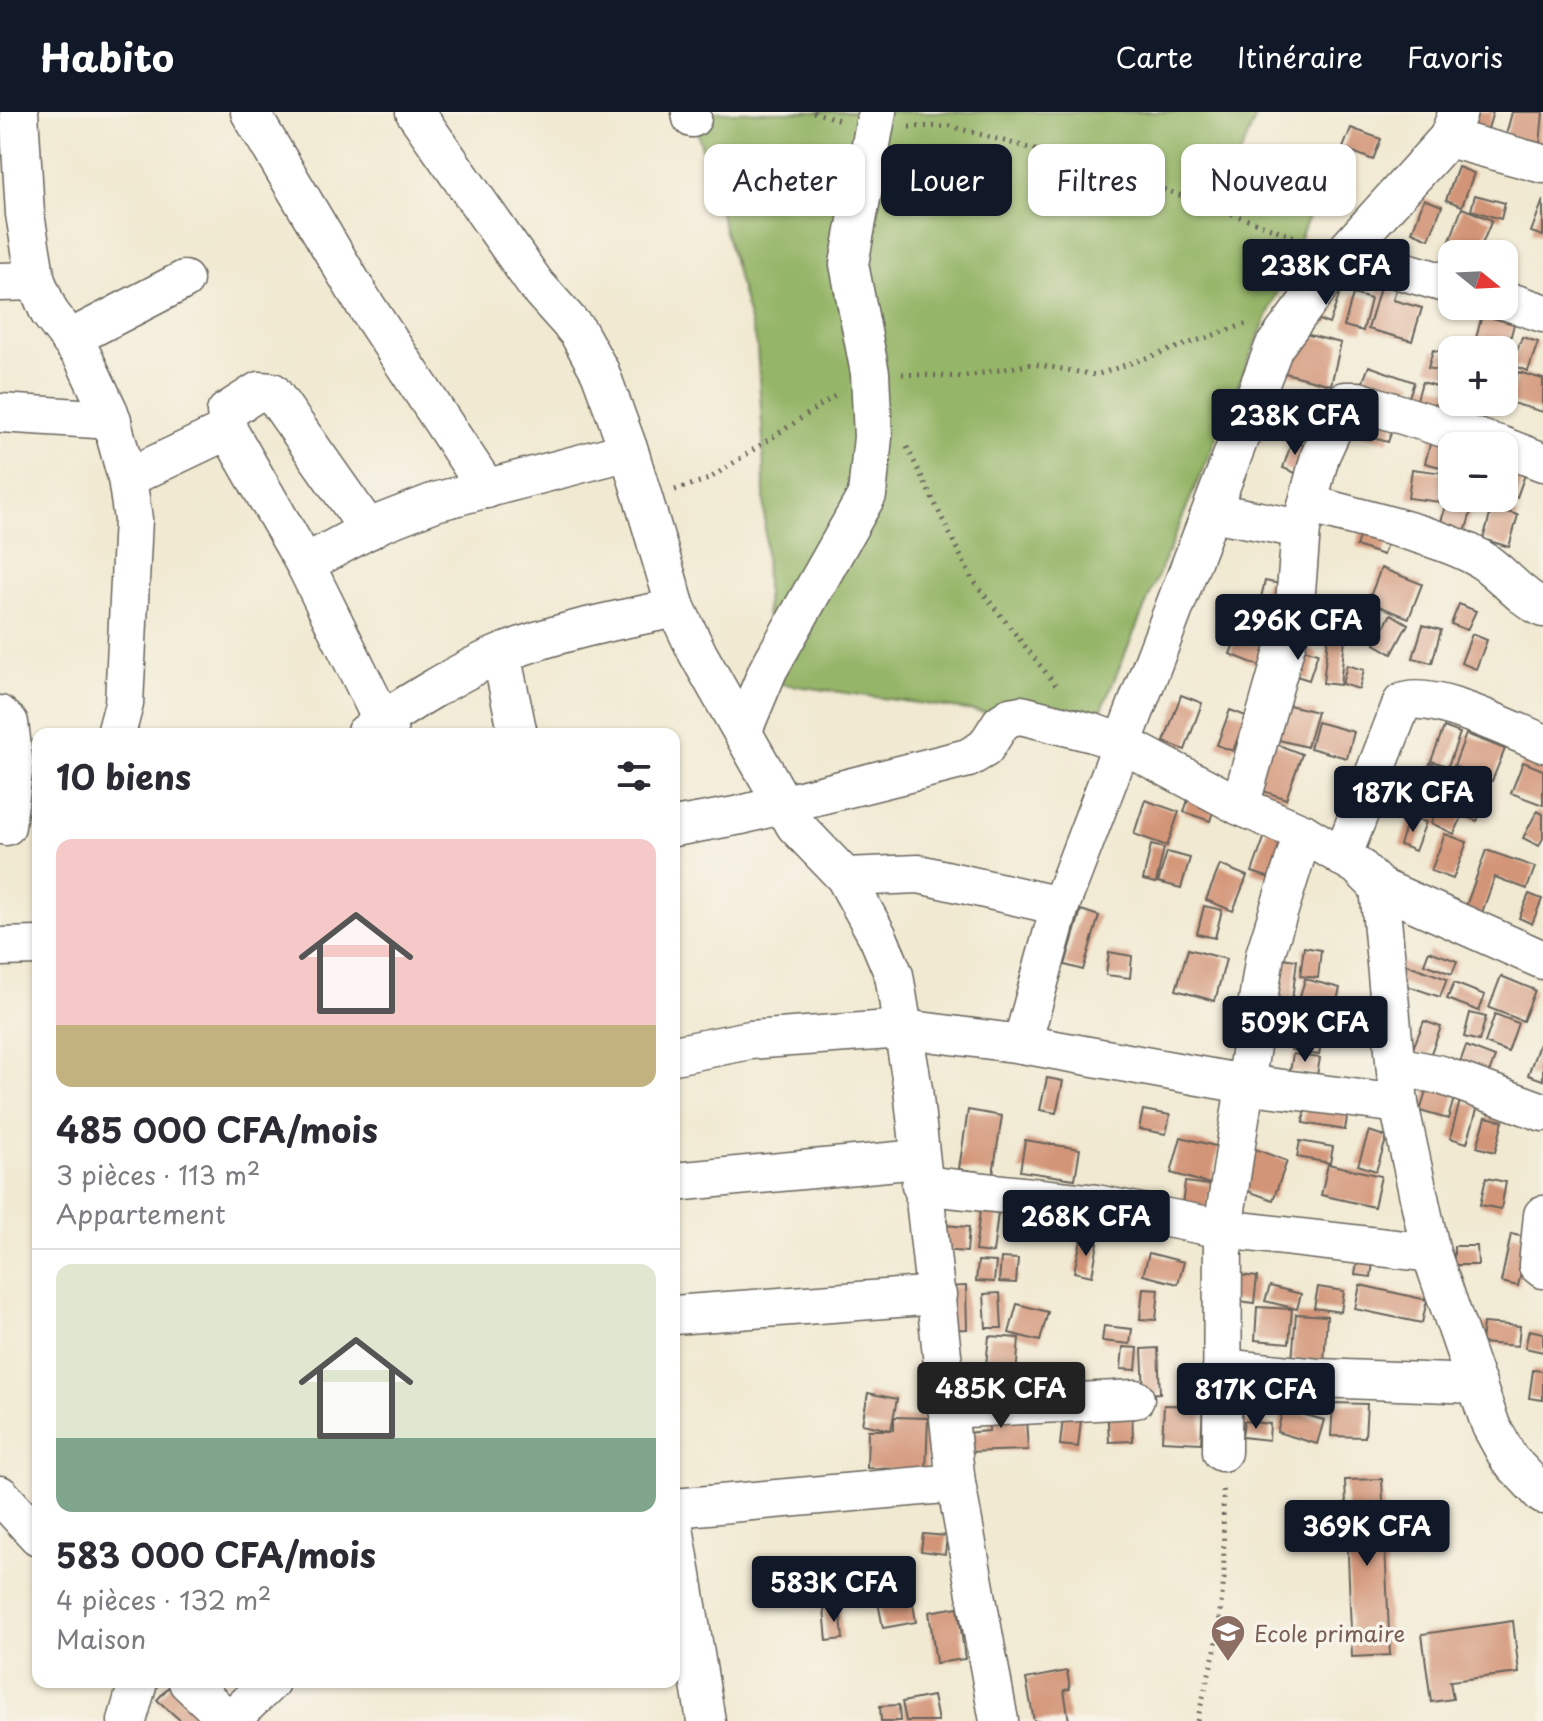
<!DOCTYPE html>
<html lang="fr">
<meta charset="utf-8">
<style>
:root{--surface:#fff;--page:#f2f2f3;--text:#2b2b33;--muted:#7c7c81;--line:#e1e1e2;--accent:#111827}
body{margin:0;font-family:"Playpen Sans",sans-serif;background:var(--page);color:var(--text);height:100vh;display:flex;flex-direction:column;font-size:30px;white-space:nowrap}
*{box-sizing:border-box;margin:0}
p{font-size:26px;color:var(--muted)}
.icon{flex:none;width:44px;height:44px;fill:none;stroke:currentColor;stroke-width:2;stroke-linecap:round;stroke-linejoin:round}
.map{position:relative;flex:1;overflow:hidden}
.sheet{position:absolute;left:32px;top:616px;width:648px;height:960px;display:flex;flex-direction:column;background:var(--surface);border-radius:16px;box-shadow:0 2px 6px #0004}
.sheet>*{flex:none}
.hud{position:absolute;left:704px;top:32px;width:718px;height:72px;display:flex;gap:16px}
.needle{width:52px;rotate:108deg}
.tools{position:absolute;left:1438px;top:128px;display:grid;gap:16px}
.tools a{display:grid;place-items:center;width:80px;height:80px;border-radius:16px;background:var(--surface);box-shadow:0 2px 6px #0004;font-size:40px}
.price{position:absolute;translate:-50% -68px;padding:0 18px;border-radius:8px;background:var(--accent);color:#fff;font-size:26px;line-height:52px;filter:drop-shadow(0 2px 4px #0008)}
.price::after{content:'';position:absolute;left:50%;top:48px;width:24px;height:18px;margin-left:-12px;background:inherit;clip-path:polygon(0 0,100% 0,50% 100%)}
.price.selected{background:#222;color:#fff}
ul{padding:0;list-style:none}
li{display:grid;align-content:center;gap:16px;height:424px;padding:0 24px}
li+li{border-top:2px solid var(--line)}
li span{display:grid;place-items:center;height:248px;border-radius:16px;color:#555}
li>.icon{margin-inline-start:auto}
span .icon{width:144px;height:144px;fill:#fffc;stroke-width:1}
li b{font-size:34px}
h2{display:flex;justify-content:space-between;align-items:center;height:96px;padding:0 24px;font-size:34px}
.tag{padding:0 28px;border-radius:16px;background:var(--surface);box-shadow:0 2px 6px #0004;font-size:28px;line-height:72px}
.tag.selected{background:var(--accent);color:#fff}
header{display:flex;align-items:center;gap:48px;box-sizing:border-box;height:112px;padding:0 40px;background:var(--accent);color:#fff}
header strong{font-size:38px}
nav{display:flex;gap:44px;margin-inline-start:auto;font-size:28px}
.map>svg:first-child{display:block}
.forest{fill:#95b568;stroke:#586842;stroke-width:2}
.building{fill:#d39578}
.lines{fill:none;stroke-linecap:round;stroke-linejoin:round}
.minor-casing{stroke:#67645b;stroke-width:41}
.path{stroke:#67645b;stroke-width:5;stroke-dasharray:2 6;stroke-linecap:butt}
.minor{stroke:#fff;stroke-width:38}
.labels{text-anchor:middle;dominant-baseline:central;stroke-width:7;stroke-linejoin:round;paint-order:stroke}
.education-label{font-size:22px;fill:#785e54;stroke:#f7f3e8;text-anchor:start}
</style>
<header>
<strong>Habito</strong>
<nav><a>Carte</a><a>Itinéraire</a><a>Favoris</a></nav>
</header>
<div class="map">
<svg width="1543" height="1609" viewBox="0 0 1543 1609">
<rect width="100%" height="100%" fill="#f7f3e8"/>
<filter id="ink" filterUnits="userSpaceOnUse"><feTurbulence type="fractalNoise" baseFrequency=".0125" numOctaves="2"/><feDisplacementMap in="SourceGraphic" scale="16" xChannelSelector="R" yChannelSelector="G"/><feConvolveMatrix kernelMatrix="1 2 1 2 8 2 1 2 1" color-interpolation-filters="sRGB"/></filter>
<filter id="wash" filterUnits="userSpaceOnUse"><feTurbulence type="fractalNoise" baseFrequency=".006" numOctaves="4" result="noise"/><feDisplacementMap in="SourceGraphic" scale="32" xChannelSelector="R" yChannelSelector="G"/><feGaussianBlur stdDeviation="1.8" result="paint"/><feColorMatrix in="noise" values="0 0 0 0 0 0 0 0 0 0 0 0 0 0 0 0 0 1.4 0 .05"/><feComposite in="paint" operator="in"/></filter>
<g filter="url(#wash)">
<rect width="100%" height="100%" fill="#f1e9d1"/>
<polygon class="forest" points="692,0 1258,0 1234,57 1313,95 1094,616 768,570 763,328 757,235"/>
<g id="blocks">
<g class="building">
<polygon points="1459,0 1493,0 1487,20 1456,12"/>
<polygon points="1512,0 1543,0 1540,33 1506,23"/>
<polygon points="1351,16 1381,27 1373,48 1343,36"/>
<polygon points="1339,40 1353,48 1335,79 1321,71"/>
<polygon points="1458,55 1474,61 1462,94 1446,88"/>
<polygon points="1475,83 1505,91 1501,107 1471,98"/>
<polygon points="1424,87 1442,94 1429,127 1412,120"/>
<polygon points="1543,88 1543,124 1531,120"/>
<polygon points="1462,96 1492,108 1478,142 1449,131"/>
<polygon points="1383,165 1398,169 1393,188 1422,196 1412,229 1368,217"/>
<polygon points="1344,170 1329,212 1305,203"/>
<polygon points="1353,182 1371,187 1363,219 1344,214"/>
<polygon points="1482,203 1514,212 1505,247 1504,238 1473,238"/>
<polygon points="1297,220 1341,231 1331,273 1285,261"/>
<polygon points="1522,225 1538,230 1528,259 1512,253"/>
<polygon points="1433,238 1452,243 1452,262 1428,256"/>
<polygon points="1369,254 1414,270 1408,288 1362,272"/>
<polygon points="1518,260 1543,267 1543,300 1509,290"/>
<polygon points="1422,270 1452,278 1448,300 1416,291"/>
<polygon points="1305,274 1323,283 1314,301 1296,292"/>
<polygon points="1459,290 1486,293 1480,310 1455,301"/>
<polygon points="1368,291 1398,301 1388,330 1359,322"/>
<polygon points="1296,303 1315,308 1309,328 1291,323"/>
<polygon points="1434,318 1449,322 1440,355 1425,351"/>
<polygon points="1292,329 1308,335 1298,362 1283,356"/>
<polygon points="1504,348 1527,357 1517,385 1504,381"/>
<polygon points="1412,357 1444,361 1440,390 1408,386"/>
<polygon points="1451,377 1452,386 1475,386 1465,421 1440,413"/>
<polygon points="1492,396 1518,403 1509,435 1483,427"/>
<polygon points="1364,410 1391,419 1383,443 1356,434"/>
<polygon points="1381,456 1422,472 1409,506 1368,490"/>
<polygon points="1265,469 1280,472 1273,501 1258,498"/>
<polygon points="1459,492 1476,499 1467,518 1451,512"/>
<polygon points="1358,494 1374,499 1366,525 1351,521"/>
<polygon points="1317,496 1349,502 1345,521 1313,514"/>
<polygon points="1391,502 1408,512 1392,542 1375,532"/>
<polygon points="1423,513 1441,518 1432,551 1413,546"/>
<polygon points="1472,522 1487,528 1476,557 1461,551"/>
<polygon points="1237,524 1267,536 1260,554 1230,542"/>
<polygon points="1328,526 1345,527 1340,573 1323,571"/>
<polygon points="1286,532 1318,541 1309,568 1277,558"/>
<polygon points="1347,553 1364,558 1359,577 1342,572"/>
<polygon points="1181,583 1202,591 1185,638 1164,630"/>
<polygon points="1281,591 1317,600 1307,635 1271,626"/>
<polygon points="1230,598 1246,604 1233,639 1217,633"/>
<polygon points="1317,610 1354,620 1347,646 1310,636"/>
<polygon points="1444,615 1460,621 1448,654 1431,649"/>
<polygon points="1466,622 1505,637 1492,669 1454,654"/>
<polygon points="1271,630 1302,642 1286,687 1255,676"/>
<polygon points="1523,650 1543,658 1543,693 1511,681"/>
<polygon points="1430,651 1447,658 1429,706 1413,699"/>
<polygon points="1447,674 1485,691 1477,709 1463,703 1454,722 1431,711"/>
<polygon points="1191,678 1217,687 1210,709 1184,700"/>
<polygon points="1145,688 1179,700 1167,734 1134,722"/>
<polygon points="1537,699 1543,702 1543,726 1539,734 1523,726"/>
<polygon points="1409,705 1426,710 1415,739 1400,733"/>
<polygon points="1268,715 1285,722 1270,766 1252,760"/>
<polygon points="1445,722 1467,730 1453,767 1431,759"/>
<polygon points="1151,733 1164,736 1156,771 1143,768"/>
<polygon points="1486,738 1535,755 1527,777 1495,765 1481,803 1465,797"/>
<polygon points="1167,740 1190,746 1181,776 1158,770"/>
<polygon points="1220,753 1247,764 1233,799 1206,788"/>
<polygon points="1529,782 1542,787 1532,812 1519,806"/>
<polygon points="1204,794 1222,798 1215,826 1197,822"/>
<polygon points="1081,798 1099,804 1083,858 1065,853"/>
<polygon points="1304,835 1321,838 1318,866 1300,864"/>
<polygon points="1188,837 1226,847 1215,889 1176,878"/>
<polygon points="1429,839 1457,849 1452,862 1424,852"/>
<polygon points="1109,840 1132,844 1130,866 1106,863"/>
<polygon points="1274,845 1297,848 1292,888 1269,885"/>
<polygon points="1400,850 1447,867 1440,885 1393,869"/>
<polygon points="1501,864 1535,878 1523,909 1489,896"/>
<polygon points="1305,867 1340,876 1333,905 1297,895"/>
<polygon points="1454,871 1485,883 1479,899 1447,887"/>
<polygon points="1470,901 1486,905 1479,929 1464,925"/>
<polygon points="1298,902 1325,907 1319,943 1291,938"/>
<polygon points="1495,902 1518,911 1508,940 1485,931"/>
<polygon points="1424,909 1441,915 1429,946 1412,939"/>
<polygon points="1541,927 1543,928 1543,968 1528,963"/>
<polygon points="1466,934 1495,945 1488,964 1459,953"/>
<polygon points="1293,942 1320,946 1317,963 1290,959"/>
<polygon points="1432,961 1459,969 1448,1007 1420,999"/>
<polygon points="1047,966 1063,969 1056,1001 1040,998"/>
<polygon points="1307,987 1349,993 1345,1018 1303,1011"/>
<polygon points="1460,989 1478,994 1467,1031 1450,1026"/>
<polygon points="968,998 1002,1004 993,1062 959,1057"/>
<polygon points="1143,998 1170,1003 1166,1022 1139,1017"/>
<polygon points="1486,1005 1503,1009 1495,1040 1477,1035"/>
<polygon points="1369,1019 1387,1025 1376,1059 1358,1053"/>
<polygon points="1181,1025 1219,1035 1210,1072 1171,1061"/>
<polygon points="1025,1028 1080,1037 1075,1067 1020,1059"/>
<polygon points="1300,1029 1333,1035 1330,1051 1297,1045"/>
<polygon points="1239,1031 1287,1049 1273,1088 1225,1071"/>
<polygon points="1328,1052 1381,1064 1374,1095 1321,1083"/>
<polygon points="1486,1066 1506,1070 1501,1097 1480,1093"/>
<polygon points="1185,1070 1210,1073 1207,1097 1182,1093"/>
<polygon points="983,1075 1001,1077 993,1141 975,1139"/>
<polygon points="1047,1089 1062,1091 1058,1121 1044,1120"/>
<polygon points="942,1113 969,1115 967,1140 941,1138"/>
<polygon points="1511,1122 1529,1126 1518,1174 1501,1170"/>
<polygon points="1081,1128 1098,1131 1092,1164 1074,1160"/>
<polygon points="1454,1134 1477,1134 1478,1153 1454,1153"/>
<polygon points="1359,1135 1375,1137 1371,1165 1355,1163"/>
<polygon points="1149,1141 1184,1150 1178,1172 1143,1163"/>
<polygon points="1001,1146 1018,1147 1016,1171 999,1170"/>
<polygon points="978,1149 996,1150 994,1170 976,1169"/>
<polygon points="1221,1161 1257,1165 1254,1191 1218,1186"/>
<polygon points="1360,1173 1427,1188 1422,1211 1355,1197"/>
<polygon points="966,1174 967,1217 944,1218 943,1175"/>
<polygon points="1270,1174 1301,1182 1297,1197 1265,1189"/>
<polygon points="1318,1175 1344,1179 1341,1200 1314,1196"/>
<polygon points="1143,1176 1159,1177 1156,1208 1140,1207"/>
<polygon points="1000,1181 1002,1216 986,1216 984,1182"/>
<polygon points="1017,1192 1048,1200 1040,1229 1009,1221"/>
<polygon points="1257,1195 1292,1197 1289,1231 1255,1228"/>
<polygon points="1296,1202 1327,1204 1324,1250 1292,1248"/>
<polygon points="1483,1211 1520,1214 1518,1234 1481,1231"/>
<polygon points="1104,1214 1132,1217 1130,1232 1102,1229"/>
<polygon points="1529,1218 1543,1221 1543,1240 1525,1236"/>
<polygon points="989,1224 1019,1226 1015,1276 984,1273"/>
<polygon points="1123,1235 1138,1236 1136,1258 1121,1257"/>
<polygon points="1158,1236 1160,1281 1144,1282 1142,1237"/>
<polygon points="1533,1258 1543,1259 1543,1288 1529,1286"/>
<polygon points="868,1281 897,1287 891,1318 862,1312"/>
<polygon points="1025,1290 1028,1338 964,1340 964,1321 989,1319 988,1292"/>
<polygon points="1132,1290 1133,1329 1109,1330 1107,1291"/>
<polygon points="1333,1291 1367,1292 1365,1325 1331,1324"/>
<polygon points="1164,1293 1203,1294 1201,1331 1162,1329"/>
<polygon points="1064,1297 1082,1299 1078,1335 1060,1333"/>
<polygon points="1283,1297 1324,1308 1317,1332 1277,1320"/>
<polygon points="894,1305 928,1306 926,1358 867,1356 868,1318 894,1318"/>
<polygon points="1244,1309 1270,1312 1269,1328 1242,1325"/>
<polygon points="1382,1367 1390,1543 1352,1545 1345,1368"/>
<polygon points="923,1422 947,1424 945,1442 921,1439"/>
<polygon points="911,1479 916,1510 883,1516 877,1485"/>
<polygon points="840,1494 843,1527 827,1529 824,1496"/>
<polygon points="958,1495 965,1547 936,1551 929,1500"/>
<polygon points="1513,1509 1519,1561 1450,1569 1453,1587 1431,1590 1422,1522"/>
<polygon points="1067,1559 1070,1577 1064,1578 1069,1609 1034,1609 1026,1567"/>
<polygon points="172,1571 206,1603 201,1609 181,1609 157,1588"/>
<polygon points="933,1584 938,1609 906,1609 902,1590"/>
<polygon points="899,1593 900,1609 881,1609 880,1594"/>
</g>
</g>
</g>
<g filter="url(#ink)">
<use href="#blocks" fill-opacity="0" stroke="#67645b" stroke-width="2"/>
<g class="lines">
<g class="minor-casing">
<g id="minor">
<polyline points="19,0 25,102 36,169 49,200 83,245 109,300 127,366 133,407 124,592 116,622"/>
<polyline points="250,0 360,185 487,377"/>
<polyline points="415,0 536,173 578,220 600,260 629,339 676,496 698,542 795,713 845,765 878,825 894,863 913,977 956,1371 999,1609"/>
<polyline points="691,0 692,6"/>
<polyline points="1448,26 1543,52"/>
<polyline points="1343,142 1452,173"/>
<polyline points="0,170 36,169"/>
<polyline points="1504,188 1543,201"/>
<polyline points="70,227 184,168"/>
<polyline points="0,301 112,308"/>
<polyline points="228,318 226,300 259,279 272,280 369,418"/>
<polyline points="1504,335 1543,350"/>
<polyline points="127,366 228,318 305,452"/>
<path d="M1308,392C1355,406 1447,424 1485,450C1506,465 1519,484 1543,496"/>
<polyline points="1212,400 1301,417 1320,344 1345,289 1358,289 1502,334"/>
<polyline points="501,542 518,622"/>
<polyline points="0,603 9,611 14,653 6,714"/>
<polyline points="743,618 768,558 867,383 873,325 870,261 849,152 877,0"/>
<path d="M365,622C397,597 465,556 503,541C559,519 618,508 676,496"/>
<polyline points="389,622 305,452 381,411 435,390 629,339"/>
<polyline points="1240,694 1294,504 1301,417"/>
<polyline points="674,715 741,703 968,646 985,636 1001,611 1010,605 1021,603 1093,621 1121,631 1240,694 1303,721 1358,754 1379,775 1543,848"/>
<path d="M1342,745L1402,591C1430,577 1513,619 1543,631"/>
<polyline points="845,765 919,762 1060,794"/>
<polyline points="1379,775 1399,992 1431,1141 1491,1314 1509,1347 1543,1383"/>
<polyline points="0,835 38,834"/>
<polyline points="1022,932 1244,972 1399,992"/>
<polyline points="674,943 750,928 904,917 1022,932 1060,794 1274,235 1343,142 1448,26 1458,0"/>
<polyline points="1396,954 1441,963 1543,1000"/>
<polyline points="674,1070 919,1047"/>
<polyline points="921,1073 1096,1092 1223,1117 1431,1141"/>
<polyline points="1543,1103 1538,1153 1543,1157"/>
<polyline points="674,1203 937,1183"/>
<polyline points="1222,1256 1318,1266 1477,1272"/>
<polyline points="947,1297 1135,1287"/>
<polyline points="1222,1340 1223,1117 1265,843 1303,721"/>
<polyline points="0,1383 38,1424"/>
<polyline points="674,1396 956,1371"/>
<polyline points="674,1415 706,1609"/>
<polyline points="188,1570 229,1609"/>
<polyline points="127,1609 138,1570"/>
<polyline points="229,1609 270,1570"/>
</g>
</g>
<g class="path">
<polyline points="813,0 840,8"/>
<polyline points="909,15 950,14 1116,60 1312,131"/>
<polyline points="902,262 961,265 1033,252 1096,263 1249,211"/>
<polyline points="907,335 972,467 1058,576"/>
<polyline points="675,378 709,367 838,282"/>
<polyline points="1197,1609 1216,1534 1224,1467 1223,1373"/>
</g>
<use href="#minor" class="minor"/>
</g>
</g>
<defs>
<g id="school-pin" transform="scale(1.8)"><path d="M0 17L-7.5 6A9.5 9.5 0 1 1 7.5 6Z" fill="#8d6e63" stroke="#f7f3e8"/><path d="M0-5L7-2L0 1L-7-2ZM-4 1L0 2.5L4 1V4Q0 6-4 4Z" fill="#fff"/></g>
</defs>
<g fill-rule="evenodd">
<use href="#school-pin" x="1228" y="1520"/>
</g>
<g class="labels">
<g class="education-label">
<text x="1254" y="1520">Ecole primaire</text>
</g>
</g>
</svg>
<div class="tools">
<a><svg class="needle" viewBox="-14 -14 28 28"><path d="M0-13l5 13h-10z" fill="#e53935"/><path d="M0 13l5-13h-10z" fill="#7c7c81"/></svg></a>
<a>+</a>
<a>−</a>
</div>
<b class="price" style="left:1326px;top:195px">238K CFA</b>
<b class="price" style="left:1295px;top:345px">238K CFA</b>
<b class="price" style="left:1298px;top:550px">296K CFA</b>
<b class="price" style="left:1413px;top:722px">187K CFA</b>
<b class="price" style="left:1305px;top:952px">509K CFA</b>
<b class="price" style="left:1086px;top:1146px">268K CFA</b>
<b class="price selected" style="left:1001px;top:1318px">485K CFA</b>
<b class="price" style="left:1256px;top:1319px">817K CFA</b>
<b class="price" style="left:1367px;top:1456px">369K CFA</b>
<b class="price" style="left:834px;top:1512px">583K CFA</b>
<div class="hud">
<a class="tag">Acheter</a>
<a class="tag selected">Louer</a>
<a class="tag">Filtres</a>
<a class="tag">Nouveau</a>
</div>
<section class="sheet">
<h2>10 biens<svg class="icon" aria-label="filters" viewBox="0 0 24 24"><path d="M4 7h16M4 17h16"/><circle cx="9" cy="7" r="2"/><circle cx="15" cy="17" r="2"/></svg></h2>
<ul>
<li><span style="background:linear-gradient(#f6c9c9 75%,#c2b280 0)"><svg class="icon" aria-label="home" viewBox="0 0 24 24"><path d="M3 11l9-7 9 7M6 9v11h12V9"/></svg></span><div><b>485 000 CFA/mois</b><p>3 pièces · 113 m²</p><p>Appartement</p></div></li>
<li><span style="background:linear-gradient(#dfe7d0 70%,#7fa58c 0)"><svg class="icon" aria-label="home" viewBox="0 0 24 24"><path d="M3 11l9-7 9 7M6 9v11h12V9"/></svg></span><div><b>583 000 CFA/mois</b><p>4 pièces · 132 m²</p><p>Maison</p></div></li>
</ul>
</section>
</div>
